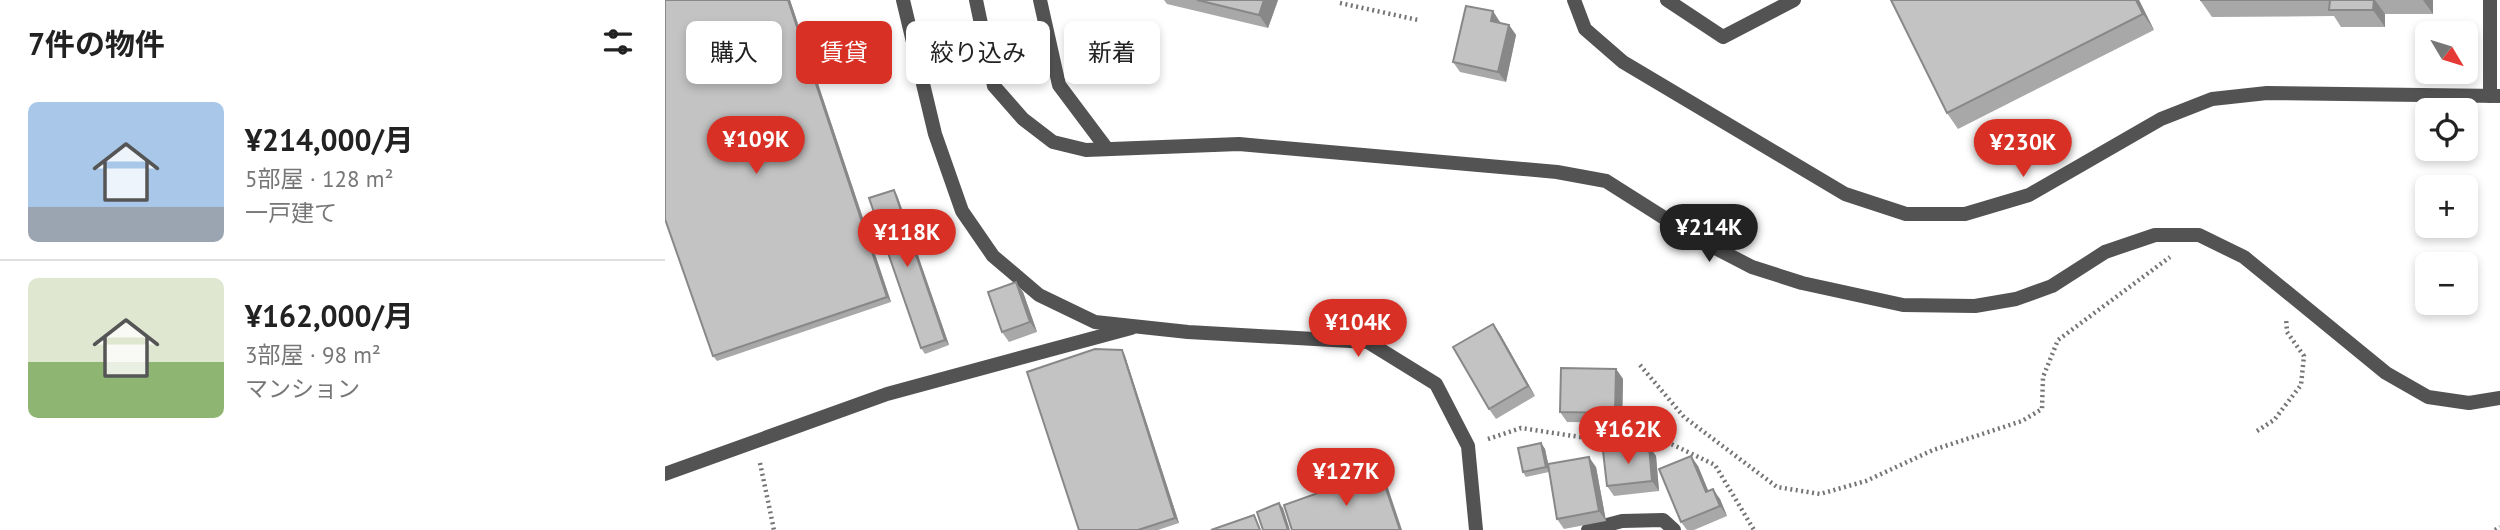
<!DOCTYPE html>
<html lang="ja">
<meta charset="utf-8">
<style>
:root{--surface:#fff;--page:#f2f2f2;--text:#222;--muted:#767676;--line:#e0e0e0;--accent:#d93025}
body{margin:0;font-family:"PT Sans","Noto Sans JP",sans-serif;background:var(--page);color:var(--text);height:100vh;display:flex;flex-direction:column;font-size:26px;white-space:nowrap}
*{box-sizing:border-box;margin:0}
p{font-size:23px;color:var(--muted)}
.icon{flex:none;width:38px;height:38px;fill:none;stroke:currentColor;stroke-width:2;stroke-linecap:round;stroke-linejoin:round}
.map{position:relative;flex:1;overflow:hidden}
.drawer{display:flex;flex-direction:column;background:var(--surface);width:665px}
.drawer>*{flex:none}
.banner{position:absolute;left:21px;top:21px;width:665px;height:63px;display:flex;gap:14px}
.needle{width:46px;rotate:128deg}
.fabs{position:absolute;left:1750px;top:21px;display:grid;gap:14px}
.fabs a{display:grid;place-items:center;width:63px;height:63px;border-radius:10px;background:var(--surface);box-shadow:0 4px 10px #0003;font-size:35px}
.price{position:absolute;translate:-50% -60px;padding:0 16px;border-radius:24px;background:var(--accent);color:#fff;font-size:23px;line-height:46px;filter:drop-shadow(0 2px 4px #0008)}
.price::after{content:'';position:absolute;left:50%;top:42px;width:21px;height:16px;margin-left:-10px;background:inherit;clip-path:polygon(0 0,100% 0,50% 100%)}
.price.on{background:#222;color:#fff}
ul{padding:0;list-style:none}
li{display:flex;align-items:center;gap:21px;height:175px;padding:0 28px}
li+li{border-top:2px solid var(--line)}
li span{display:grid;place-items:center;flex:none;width:196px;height:140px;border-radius:10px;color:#555}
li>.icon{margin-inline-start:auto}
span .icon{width:84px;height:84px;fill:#fffc;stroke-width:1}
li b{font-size:30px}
h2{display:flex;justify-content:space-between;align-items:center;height:84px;padding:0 28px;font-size:30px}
.tag{padding:0 24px;border-radius:10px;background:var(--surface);box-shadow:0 4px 10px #0003;font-size:24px;line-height:63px}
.tag.on{background:var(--accent);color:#fff}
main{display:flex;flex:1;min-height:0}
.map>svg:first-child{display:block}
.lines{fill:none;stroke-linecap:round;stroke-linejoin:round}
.path{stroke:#757575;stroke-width:4.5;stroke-dasharray:2 3.5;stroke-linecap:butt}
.minor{stroke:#535353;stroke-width:14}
.tertiary{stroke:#535353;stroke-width:14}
.wall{fill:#a8a8a8}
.shaded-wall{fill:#888}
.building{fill:#c3c3c3;stroke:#888;stroke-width:2}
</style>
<main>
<section class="drawer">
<h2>7件の物件<svg class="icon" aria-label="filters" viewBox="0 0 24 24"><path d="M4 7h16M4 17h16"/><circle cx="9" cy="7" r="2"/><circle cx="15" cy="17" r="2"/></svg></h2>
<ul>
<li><span style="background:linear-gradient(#a9c7e8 75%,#9aa5b1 0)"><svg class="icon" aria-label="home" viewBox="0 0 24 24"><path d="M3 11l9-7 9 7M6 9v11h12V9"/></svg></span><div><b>¥214,000/月</b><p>5部屋 · 128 m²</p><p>一戸建て</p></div></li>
<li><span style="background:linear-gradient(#dfe7d0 60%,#8fb573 0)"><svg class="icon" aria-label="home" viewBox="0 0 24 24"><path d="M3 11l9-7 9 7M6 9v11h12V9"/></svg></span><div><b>¥162,000/月</b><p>3部屋 · 98 m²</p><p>マンション</p></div></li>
</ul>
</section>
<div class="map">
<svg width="1835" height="530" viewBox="0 0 1835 530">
<rect width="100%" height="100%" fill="#fff"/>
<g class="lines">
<g class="path">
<polyline points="675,3 753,20"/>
<polyline points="975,365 1019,417 1112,487 1155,494 1201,481 1268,450 1357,421 1377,409 1378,377 1393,340 1505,257"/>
<polyline points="1592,431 1609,420 1636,385 1639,356 1622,332 1621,318"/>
<polyline points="823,439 856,428 928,439 1000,441 1050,465 1089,530"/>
<polyline points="95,463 109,530"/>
<polyline points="1830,530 1835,527"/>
</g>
<g class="minor">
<polyline points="238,0 270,134 297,211 328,256 374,295 430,322 523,332 703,342 771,384 803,446 811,530"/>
<polyline points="375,0 394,85 442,149"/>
<polyline points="909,0 920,29 958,62 1180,194 1241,214 1300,214 1364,195 1496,119 1547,99 1602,93 1835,96"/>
<polyline points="1002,0 1058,37 1129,0"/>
<polyline points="1825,0 1825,96"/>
<polyline points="0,474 222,394 466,328"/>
<polyline points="923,530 957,521 998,520 1009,530"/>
</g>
<polyline class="tertiary" points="311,0 329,86 358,119 388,142 421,150 574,144 892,172 941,181 1031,238 1087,267 1137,283 1238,305 1310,306 1351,299 1387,286 1440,252 1490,235 1534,235 1579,257 1721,373 1763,397 1804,403 1835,398"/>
</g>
<g class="wall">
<polygon points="0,0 125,0 226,302 52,361 48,356"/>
<polygon points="499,0 613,0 603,28 502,4"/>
<polygon points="1474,0 1489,30 1293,129 1282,113"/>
<polygon points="1535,0 1768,0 1768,14 1720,14 1720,27 1676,27 1669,16 1547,17"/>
<polygon points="835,22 835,23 844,25 851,35 841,82 795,72 788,62"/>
<polygon points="232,195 284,345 260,354 256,348"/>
<polygon points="358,292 372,332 344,342 337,332"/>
<polygon points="828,324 835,334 870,396 831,419 824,409"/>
<polygon points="457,350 460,356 514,523 493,530 414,530"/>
<polygon points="951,369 958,379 957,423 902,422 895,412"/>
<polygon points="876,443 880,449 883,464 931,467 941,521 899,529 892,519 884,472 861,477 858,472"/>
<polygon points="984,446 991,456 994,491 949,496 942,486"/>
<polygon points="1033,466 1043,491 1055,499 1062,516 1029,530 1022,530 1016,522"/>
</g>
<g class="shaded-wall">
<polygon points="123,0 125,0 226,302 222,297"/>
<polygon points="599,0 613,0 603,28 594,15"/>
<polygon points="1471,0 1474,0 1489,30 1478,14"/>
<polygon points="1709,0 1710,0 1720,14 1720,27 1708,10"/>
<polygon points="1758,0 1768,0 1768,14"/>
<polygon points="828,11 835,22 833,31 826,21"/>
<polygon points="844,25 851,35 841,82 833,72"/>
<polygon points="229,190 232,195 284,345 280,340"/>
<polygon points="351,282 358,292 372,332 365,322"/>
<polygon points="828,324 835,334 870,396 863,386"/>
<polygon points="457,350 460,356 514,523 510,518"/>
<polygon points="951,369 958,379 957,423 950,413"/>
<polygon points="876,443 880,449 885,472 881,467"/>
<polygon points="984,446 991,456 994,491 987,481"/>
<polygon points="1026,456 1033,466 1048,502 1041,492"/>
<polygon points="924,457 931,467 941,521 934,511"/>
<polygon points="715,471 719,476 737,530 735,530"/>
<polygon points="1048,489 1055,499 1062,516 1055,506"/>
<polygon points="614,503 618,508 625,530 623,530"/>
</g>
<g class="building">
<polygon points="0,0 123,0 222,297 48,356 0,219"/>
<polygon points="532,0 599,0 594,15"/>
<polygon points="1226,0 1471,0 1478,14 1282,113"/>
<polygon points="1535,0 1709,0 1708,10 1664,10 1665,0"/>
<polygon points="801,6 828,11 826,21 844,25 833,72 788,62"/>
<polygon points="229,190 280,340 256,348 204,198"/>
<polygon points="351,282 365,322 337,332 323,292"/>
<polygon points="828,324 863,386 824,409 788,347"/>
<polygon points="430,349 457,350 510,518 473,530 414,530 362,372"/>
<polygon points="896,368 951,369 950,413 895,412"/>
<polygon points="876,443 881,467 858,472 853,448"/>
<polygon points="984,446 987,481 942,486 938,451"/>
<polygon points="1026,456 1041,492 1048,489 1055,506 1016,522 994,469"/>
<polygon points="924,457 934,511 892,519 883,464"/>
<polygon points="715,471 735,530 627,530 619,505"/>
<polygon points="614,503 623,530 598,530 592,512"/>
<polygon points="589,515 595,530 546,530"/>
</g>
</svg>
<div class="fabs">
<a><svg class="needle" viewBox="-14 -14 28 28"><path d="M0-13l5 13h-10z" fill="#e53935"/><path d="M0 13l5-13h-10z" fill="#767676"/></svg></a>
<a><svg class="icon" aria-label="locate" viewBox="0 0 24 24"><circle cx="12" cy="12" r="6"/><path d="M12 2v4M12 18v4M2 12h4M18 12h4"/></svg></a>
<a>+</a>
<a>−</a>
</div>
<b class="price" style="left:91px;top:176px">¥109K</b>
<b class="price" style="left:1358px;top:179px">¥230K</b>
<b class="price on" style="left:1044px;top:264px">¥214K</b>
<b class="price" style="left:242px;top:269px">¥118K</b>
<b class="price" style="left:693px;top:359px">¥104K</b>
<b class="price" style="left:963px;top:466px">¥162K</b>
<b class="price" style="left:681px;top:508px">¥127K</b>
<div class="banner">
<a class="tag">購入</a>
<a class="tag on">賃貸</a>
<a class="tag">絞り込み</a>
<a class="tag">新着</a>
</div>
</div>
</main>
